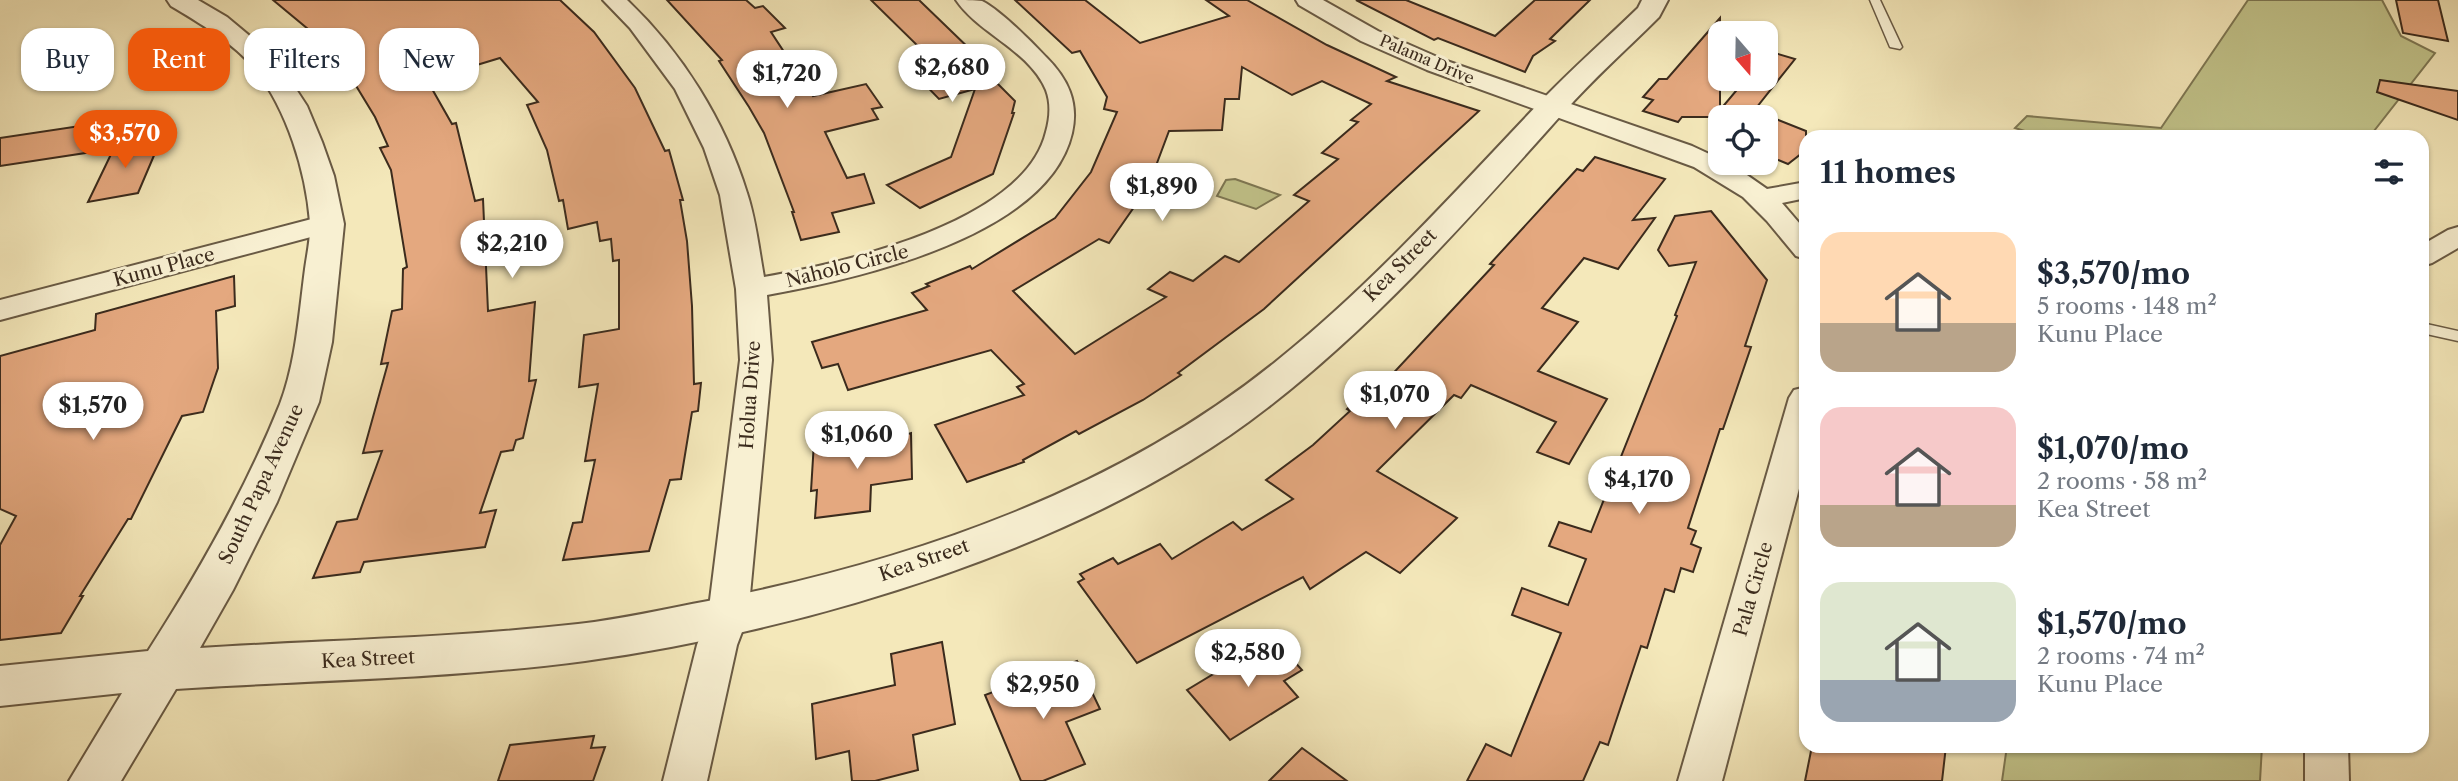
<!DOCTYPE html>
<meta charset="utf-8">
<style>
:root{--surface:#fff;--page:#f2f2f3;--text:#1f2937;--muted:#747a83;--accent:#ea580c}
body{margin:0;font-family:"Libre Caslon Text",serif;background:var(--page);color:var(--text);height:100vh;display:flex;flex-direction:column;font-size:26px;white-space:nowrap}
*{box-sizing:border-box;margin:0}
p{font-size:23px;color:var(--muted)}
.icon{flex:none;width:38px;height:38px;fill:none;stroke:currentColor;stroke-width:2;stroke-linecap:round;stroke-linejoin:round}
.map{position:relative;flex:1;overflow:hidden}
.sheet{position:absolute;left:1799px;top:130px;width:630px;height:623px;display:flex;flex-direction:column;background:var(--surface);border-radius:21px;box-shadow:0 2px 5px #0004}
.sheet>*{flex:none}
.hud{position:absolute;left:21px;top:28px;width:665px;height:63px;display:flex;gap:14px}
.needle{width:46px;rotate:160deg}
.buttons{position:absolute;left:1708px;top:21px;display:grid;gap:14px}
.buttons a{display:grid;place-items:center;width:70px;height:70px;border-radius:14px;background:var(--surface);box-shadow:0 2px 5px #0004;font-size:35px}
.price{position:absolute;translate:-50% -60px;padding:0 16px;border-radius:24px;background:#fff;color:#222;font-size:23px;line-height:46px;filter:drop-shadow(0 2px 4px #0008)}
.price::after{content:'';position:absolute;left:50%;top:42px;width:21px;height:16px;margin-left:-10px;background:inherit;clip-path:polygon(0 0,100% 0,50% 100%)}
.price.current{background:var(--accent);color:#fff}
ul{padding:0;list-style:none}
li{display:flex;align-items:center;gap:21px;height:175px;padding:0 21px}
li span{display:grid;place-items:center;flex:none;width:196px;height:140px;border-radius:21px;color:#555}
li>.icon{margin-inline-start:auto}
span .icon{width:84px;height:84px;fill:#fffc;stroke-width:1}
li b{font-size:30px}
h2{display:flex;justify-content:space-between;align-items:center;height:84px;padding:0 21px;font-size:30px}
.tag{padding:0 24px;border-radius:21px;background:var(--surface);box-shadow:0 2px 5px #0004;font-size:24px;line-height:63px}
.tag.current{background:var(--accent);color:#fff}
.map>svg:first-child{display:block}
.green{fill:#c2c48b;stroke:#7e7854;stroke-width:2}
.building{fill:#e4a87f;stroke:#3b2b1d;stroke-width:2;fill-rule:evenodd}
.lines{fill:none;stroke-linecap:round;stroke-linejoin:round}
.service-casing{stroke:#695a44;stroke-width:3}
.minor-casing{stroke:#695a44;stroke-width:4}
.tertiary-casing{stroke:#695a44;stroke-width:4}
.service{fill:#f8f0d2;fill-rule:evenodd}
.minor{fill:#f8f0d2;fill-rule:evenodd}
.tertiary{fill:#f8f0d2;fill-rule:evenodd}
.labels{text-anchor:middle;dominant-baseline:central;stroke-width:6;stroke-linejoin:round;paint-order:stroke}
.far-street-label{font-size:16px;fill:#3b2b1d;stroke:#f8f0d2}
.street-label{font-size:19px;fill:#3b2b1d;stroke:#f8f0d2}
</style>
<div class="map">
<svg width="2458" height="781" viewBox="0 0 2458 781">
<rect width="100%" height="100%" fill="#f4e8ba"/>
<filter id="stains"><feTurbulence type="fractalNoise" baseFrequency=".00286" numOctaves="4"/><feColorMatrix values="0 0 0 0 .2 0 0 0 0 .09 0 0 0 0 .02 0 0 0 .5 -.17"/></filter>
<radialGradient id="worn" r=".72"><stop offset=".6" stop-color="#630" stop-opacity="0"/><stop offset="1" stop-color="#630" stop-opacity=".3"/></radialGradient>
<g class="green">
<polygon points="2248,0 2382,0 2401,36 2435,53 2370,136 2041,136 2015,128 2027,116 2161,128"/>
<polygon points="1235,179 1280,195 1256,209 1217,196 1226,180"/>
<polygon points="2007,746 2262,746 2260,781 2002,781"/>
</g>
<g class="building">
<polygon points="273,0 560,0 594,32 635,88 665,151 669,150 683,200 680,200 687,241 692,306 694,384 701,383 698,411 692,412 681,479 670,480 649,551 563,560 573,523 582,522 595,460 585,461 598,384 579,387 584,335 619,329 619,260 613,261 611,239 600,241 597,222 568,229 563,200 559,201 547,150 527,105 538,102 500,58 427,80 452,124 456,123 475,201 483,199 488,311 535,302 529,381 536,380 523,438 516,440 513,450 501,452 480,513 496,510 485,547 364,562 360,572 313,578 337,522 357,519 382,451 363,453 388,363 381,364 392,311 402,309 403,269 407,267 391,170 380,148 388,146 375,117 347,71 343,72 315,40 320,39"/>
<polygon points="667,0 746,0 755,8 763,6 785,28 771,32 813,96 866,84 882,107 872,109 878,119 825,132 847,178 864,174 874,203 832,213 839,232 801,240 792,212 794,212 764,133 749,107 719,61 722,60"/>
<polygon points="871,0 919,0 978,57 973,59 1015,101 1012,113 1014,113 993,174 920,208 887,185 951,157 975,89 939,99 904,63 919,58 912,51 920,48"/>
<path d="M1015,0H1085L1140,43L1229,16L1206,0H1247L1327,45L1396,77L1387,81L1479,111L1264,309L1178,373L1181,375L1143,400L1079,434L1076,431L1023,460L1024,462L967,482L935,425L1024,395L1017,387L1024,384L991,350L848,390L838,364L822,368L812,342L927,310L912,293L929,286L926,284L970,266L972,269L1055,218L1091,172L1117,112L1104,109L1107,97L1080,51L1072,53ZM1242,67L1292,95L1322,81L1371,104L1351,120L1358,122L1322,153L1338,159L1294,195L1309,201L1239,262L1225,256L1193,281L1170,272L1148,289L1166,297L1075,354L1013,291L1099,239L1109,243L1148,187L1169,131L1222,130L1225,99H1239Z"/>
<polygon points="1356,0 1406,0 1495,36 1535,0 1590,0 1550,39 1555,41 1533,56 1525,72 1438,38 1434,40"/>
<polygon points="2396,0 2438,0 2448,41 2403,33"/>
<polygon points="1720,18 1720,110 1746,79 1766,79 1768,51 1795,59 1749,117 1682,117 1678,122 1643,111 1653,100 1643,97 1659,79 1667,79"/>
<polygon points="2380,80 2458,91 2458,120 2377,92"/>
<polygon points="1766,115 1806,131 1806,150 1788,164 1766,155"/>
<polygon points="120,120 105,150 0,166 0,138"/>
<polygon points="161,139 138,193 88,202 115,146"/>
<polygon points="1595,157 1665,179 1633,220 1655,218 1618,269 1584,258 1542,308 1578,322 1538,371 1607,399 1569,464 1537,452 1556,422 1471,385 1461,398 1454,395 1377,471 1457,518 1400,573 1366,552 1310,589 1303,577 1137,663 1078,582 1084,579 1080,574 1113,558 1118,564 1160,544 1172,559 1233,522 1242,530 1293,499 1266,480 1313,445 1350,411 1347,409 1366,391 1373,395 1494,265 1490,264 1577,169 1583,171"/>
<polygon points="1711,211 1767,280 1745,346 1751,347 1723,429 1720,429 1688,528 1696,531 1691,544 1701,548 1693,572 1681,568 1674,592 1665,589 1647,648 1641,646 1608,745 1600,742 1583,781 1467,781 1486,744 1511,756 1561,633 1512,615 1522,588 1568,605 1586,559 1549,546 1559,522 1591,532 1677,316 1675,315 1696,262 1669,266 1658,250 1675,216"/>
<polygon points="234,276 235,306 216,311 218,368 203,412 182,416 131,519 128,519 80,596 83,596 61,633 0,640 0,545 16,516 0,509 0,356 95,330 96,314"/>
<polygon points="893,432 892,439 911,433 912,479 871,485 870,511 815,518 817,490 811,491 814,442"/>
<polygon points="1273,638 1302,670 1284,681 1298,697 1230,740 1187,690"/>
<polygon points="942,642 955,724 913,735 918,770 875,781 852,781 849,751 816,759 812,704 895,685 891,654"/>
<polygon points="1077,661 1100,709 1066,722 1085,764 1043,781 1021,781 985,695"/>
<polygon points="594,736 591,748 605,747 593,781 498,781 510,745"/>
<polygon points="1812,746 1946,746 1942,781 1805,781"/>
<polygon points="1302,748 1347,781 1269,781"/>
</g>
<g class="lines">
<g class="service-casing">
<g id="service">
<polygon points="1870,0 1880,0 1902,47 1900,49 1890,47"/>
<polygon points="2422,323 2458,331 2458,341 2422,333"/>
</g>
</g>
<g class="minor-casing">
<g id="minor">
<path d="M603,0H627C682,52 725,121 747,193C756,220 759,250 764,277C843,263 1024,223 1046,132C1050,118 1051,103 1046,90C1029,50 979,34 956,0C963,0 975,0 982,1C1000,10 1032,42 1046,57C1068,79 1079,102 1072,133C1048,237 856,279 767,295L772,360L748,616L737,645L707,781H663L697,645L708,616L740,360L736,289L720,195L704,148L675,89L630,28Z"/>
<polygon points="1296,0 1323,0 1378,31 1444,60 1692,146 1720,159 1720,163 1734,166 1767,189 1806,182 1806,198 1782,203 1806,231 1806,259 1796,256 1767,221 1743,197 1694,167 1427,70 1361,41 1299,5"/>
<polygon points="327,215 337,218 341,224 337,230 0,320 0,300"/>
<polygon points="2458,227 2458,248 2432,263 2422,266 2422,245 2448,230"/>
<polygon points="1806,387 1806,462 1722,781 1678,781 1789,398 1794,390"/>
<polygon points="2305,746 2348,746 2349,781 2305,781"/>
</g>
</g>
<g class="tertiary-casing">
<path id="tertiary" d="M167,0H198L227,17L275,57L307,106L322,142L334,176L344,224L332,342L319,402L277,502L233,590L200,648C326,640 453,638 578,624C622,619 665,609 708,601C911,561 1117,491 1279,359C1376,281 1458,188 1543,99C1574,67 1607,38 1638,8L1642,0H1668L1659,17C1627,49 1593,79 1563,113C1470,217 1377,323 1267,408C1091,546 804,631 585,661C449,679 312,680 176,689L121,781H69L122,693L0,706V666L148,651C198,573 245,491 280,404C296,362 299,314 305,269C307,254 311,237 310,222C306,171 287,110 255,69C235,44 198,22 171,6Z"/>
</g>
<use href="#service" class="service"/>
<use href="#minor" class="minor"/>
<use href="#tertiary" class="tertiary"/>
</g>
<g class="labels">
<g class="far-street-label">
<text transform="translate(1427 59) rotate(23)">Palama Drive</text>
</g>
<g class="street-label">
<text transform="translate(1400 265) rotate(-45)">Kea Street</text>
<text transform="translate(847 266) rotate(-14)">Naholo Circle</text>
<text transform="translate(164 267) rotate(-15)">Kunu Place</text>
<text transform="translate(750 395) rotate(-86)">Holua Drive</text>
<text transform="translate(261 484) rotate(-65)">South Papa Avenue</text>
<text transform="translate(924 560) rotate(-19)">Kea Street</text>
<text transform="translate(1753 589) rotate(-74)">Pala Circle</text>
<text transform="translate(368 659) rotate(-3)">Kea Street</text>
</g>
</g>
<rect width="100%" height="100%" filter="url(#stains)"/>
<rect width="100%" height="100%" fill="url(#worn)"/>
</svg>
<div class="buttons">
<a><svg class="needle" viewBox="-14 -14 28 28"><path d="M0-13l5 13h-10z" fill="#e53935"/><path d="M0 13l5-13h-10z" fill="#747a83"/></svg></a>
<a><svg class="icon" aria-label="locate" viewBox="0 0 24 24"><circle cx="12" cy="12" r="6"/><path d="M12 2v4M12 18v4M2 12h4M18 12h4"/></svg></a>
</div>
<b class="price" style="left:952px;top:104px">$2,680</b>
<b class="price" style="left:787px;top:110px">$1,720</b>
<b class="price current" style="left:125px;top:170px">$3,570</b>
<b class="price" style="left:1162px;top:223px">$1,890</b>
<b class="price" style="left:512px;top:280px">$2,210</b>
<b class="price" style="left:1395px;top:431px">$1,070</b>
<b class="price" style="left:93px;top:442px">$1,570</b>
<b class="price" style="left:857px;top:471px">$1,060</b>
<b class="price" style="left:1639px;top:516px">$4,170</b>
<b class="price" style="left:1248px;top:689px">$2,580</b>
<b class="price" style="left:1043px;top:721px">$2,950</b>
<div class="hud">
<a class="tag">Buy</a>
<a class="tag current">Rent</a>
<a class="tag">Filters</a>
<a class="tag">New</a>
</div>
<section class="sheet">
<h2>11 homes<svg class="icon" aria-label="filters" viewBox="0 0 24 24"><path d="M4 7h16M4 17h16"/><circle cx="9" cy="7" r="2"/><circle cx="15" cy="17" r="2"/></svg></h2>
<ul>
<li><span style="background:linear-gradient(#ffd9b3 65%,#b9a48a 0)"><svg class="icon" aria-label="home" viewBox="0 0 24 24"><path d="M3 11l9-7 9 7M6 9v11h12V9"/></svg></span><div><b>$3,570/mo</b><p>5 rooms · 148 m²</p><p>Kunu Place</p></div></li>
<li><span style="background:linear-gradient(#f6c9c9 70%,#b9a48a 0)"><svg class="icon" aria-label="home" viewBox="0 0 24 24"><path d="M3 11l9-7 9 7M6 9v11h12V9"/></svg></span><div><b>$1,070/mo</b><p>2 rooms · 58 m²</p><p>Kea Street</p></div></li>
<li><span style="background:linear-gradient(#dfe7d0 70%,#9aa5b1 0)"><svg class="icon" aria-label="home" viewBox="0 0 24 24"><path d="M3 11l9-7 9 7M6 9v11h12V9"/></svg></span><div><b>$1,570/mo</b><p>2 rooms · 74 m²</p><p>Kunu Place</p></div></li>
</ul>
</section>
</div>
